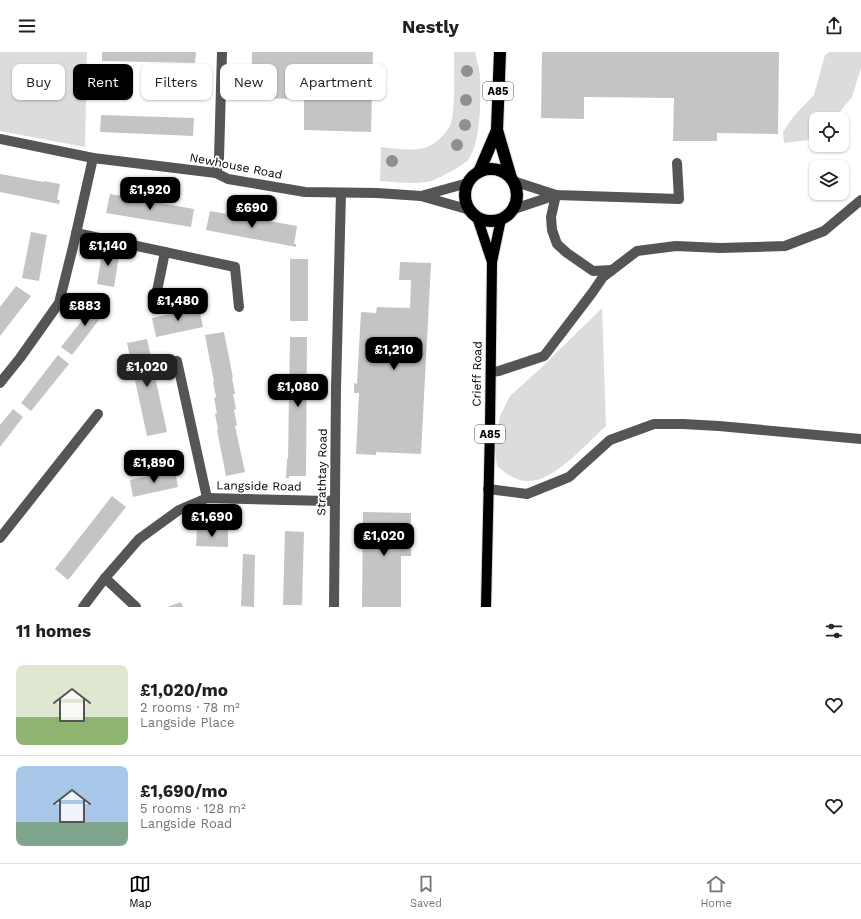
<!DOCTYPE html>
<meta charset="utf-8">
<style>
:root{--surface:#fff;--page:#f6f6f6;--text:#202124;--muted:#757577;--line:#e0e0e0;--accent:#000}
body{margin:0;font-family:"Work Sans",sans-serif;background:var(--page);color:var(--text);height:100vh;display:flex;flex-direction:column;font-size:15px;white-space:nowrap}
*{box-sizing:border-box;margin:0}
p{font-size:13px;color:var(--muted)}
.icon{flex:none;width:22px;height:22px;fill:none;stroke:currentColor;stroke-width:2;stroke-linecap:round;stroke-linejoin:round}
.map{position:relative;height:555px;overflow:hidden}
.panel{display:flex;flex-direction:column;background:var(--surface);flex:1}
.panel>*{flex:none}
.top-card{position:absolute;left:12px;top:12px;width:400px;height:36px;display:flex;gap:8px}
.buttons{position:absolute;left:809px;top:60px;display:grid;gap:8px}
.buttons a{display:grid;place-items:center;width:40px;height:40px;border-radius:8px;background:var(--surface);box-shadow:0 1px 3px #0004;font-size:20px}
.price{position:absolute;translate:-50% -34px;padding:0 9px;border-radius:8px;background:var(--accent);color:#fff;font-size:13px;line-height:26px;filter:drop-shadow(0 1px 2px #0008)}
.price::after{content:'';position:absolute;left:50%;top:24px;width:12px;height:9px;margin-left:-6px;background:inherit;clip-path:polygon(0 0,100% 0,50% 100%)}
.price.on{background:#222;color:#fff}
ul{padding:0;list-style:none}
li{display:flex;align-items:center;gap:12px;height:100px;padding:0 16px}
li+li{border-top:1px solid var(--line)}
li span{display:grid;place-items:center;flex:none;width:112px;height:80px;border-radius:8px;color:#555}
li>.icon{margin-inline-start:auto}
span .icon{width:48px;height:48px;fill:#fffc;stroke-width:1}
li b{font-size:17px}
h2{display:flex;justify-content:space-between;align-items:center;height:48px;padding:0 16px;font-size:17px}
.pill{padding:0 14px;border-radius:8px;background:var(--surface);box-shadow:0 1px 3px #0004;font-size:14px;line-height:36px}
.pill.on{background:var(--accent);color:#fff}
header{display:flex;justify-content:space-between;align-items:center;height:52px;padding:0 16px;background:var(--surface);font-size:18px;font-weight:700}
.menu{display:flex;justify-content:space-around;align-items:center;height:56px;border-top:1px solid var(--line);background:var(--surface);font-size:11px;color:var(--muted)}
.menu a{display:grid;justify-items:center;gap:2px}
.menu .on{color:var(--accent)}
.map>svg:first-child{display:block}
.green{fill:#dcdcdc}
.building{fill:#c4c4c4}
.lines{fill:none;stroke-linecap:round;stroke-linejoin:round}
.major-casing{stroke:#dbdbdb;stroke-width:12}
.highway-casing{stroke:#dbdbdb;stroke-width:14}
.minor{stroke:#555;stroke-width:10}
.major{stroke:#000;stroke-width:10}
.highway{stroke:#000;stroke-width:12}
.tree{fill:#8f8f8f}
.labels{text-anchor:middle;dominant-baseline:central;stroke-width:3.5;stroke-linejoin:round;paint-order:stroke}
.shield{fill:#fff;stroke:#4c4c4c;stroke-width:1}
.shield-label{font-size:11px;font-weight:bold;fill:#000}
.street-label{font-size:12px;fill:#000;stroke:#fff}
</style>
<header><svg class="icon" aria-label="menu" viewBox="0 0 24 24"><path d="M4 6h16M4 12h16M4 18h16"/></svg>Nestly<svg class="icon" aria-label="share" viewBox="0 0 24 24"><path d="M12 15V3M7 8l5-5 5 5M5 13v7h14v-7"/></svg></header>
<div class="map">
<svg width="861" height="555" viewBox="0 0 861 555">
<rect width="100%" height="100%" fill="#fff"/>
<g class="green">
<polygon points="0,0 87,0 85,95 0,79"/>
<path d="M454,0H475C477,8 479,16 480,24C481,45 481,91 468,108C464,113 438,127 431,129C415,133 396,130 380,129L381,95C395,96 414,100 427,95C435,92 446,82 450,74C456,60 454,17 454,0Z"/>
<polygon points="829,0 861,0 861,16 852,45 834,67 816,67 816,82 808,88 784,91 783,80 793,65 814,43 825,3"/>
<path d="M602,256L606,374C587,391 553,431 527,429C515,429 505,421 497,414L495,397L500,364L510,344L540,317Z"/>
</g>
<g class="building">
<polygon points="102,0 196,0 195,11 102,9"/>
<polygon points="252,0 373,0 371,80 304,78 304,47 251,46"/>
<polygon points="542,0 779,0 778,82 717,81 717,89 673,89 674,46 584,45 584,67 541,66"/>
<polygon points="101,63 194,66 193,84 100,80"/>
<polygon points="0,122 44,130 44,129 60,132 57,148 60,148 59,152 0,140"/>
<polygon points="110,142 194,157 191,175 106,161"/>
<polygon points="210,159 297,174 294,192 296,192 296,195 206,178"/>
<polygon points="31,180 47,183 39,229 22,226"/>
<polygon points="103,195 120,198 114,235 97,232"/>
<rect x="290" y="207" width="18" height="62"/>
<polygon points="400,210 431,211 421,402 376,400 376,403 356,402 359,341 354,341 354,331 357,332 361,260 376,261 377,255 410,256 411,228 399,228"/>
<polygon points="16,234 31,244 0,284 0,255"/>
<polygon points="99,247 109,255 72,303 61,295"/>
<polygon points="199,256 203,275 156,285 152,266"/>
<polygon points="224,280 233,326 232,326 235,342 233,342 236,357 234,358 237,373 235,374 245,420 226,424 217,378 218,377 215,362 217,361 214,346 216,345 213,330 214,330 205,283"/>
<polygon points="290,285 307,285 306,424 289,424 289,426 286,426 287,407 288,407"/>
<polygon points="147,287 167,380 147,384 127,291"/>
<polygon points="58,303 69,312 31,359 21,351"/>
<polygon points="13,357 23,365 0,395 0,373"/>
<polygon points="175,418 178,435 133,445 130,428"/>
<polygon points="112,444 126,455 68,528 55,517"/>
<polygon points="363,460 411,461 411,504 401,504 401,555 362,555"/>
<polygon points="197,477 228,478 228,495 196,494"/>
<polygon points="285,479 304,480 302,553 283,553"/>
<polygon points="243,502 255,503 254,555 241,554"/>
<polygon points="181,550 183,555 167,555"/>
</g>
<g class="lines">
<g class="major-casing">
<g id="major">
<polyline points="477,165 492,210"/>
<polyline points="486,555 490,377 492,210 501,167"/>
</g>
</g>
<g class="highway-casing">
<g id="highway">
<polyline points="500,0 497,78 511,126"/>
<circle cx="491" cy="143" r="26"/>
<polyline points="479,120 497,78"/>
</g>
</g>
<g class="minor">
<polyline points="0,87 93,106 216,121 228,127 305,140 377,141 421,144 470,158"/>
<polyline points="216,121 219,106 222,0"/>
<polyline points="513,129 556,143 679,147 677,111"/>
<polyline points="556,143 551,165 552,178 557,192 567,201 593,219 612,218"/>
<polyline points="421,144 468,131"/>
<polyline points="514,157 556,143"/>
<polyline points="76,181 235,215 239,255"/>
<polyline points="156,244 165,200"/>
<polyline points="177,309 207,446"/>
<polyline points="491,320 499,319 544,304 592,241 603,225 637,199 676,194 720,196 785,194 824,179 861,148"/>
<polyline points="0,331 20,306 59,251 73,195 93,106"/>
<polyline points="488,437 527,442 569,425 610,388 654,372 683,372 719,374 861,387"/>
<polyline points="0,486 98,362"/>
<polyline points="105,526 136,555"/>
<polyline points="83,555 105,526 139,487 179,458 207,446 328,449 335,448"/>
<polyline points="334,555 336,336 341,141"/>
</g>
<use href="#major" class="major"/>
<use href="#highway" class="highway"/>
</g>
<g class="tree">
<circle cx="467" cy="19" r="6"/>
<circle cx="466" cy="48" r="6"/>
<circle cx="465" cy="73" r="6"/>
<circle cx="457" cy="93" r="6"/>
<circle cx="392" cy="109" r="6"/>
</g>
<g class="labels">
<g class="shield">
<rect x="483" y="30" width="30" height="18" rx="3"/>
<rect x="475" y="373" width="30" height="18" rx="3"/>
</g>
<g class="shield-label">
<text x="498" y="39">A85</text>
<text x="490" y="382">A85</text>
</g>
<g class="street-label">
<text transform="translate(236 114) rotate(11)">Newhouse Road</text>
<text transform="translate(477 322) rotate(-89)">Crieff Road</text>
<text transform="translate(322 420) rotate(-89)">Strathtay Road</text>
<text transform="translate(259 434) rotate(1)">Langside Road</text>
</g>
</g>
</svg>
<div class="buttons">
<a><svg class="icon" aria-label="locate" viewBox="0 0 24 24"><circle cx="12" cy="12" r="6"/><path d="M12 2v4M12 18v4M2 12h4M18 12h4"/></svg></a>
<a><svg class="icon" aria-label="layers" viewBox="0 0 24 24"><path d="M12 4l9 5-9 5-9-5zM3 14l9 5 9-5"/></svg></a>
</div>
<b class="price" style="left:150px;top:159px">£1,920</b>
<b class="price" style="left:252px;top:177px">£690</b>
<b class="price" style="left:108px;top:215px">£1,140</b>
<b class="price" style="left:178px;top:270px">£1,480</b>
<b class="price" style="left:85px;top:275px">£883</b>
<b class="price" style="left:394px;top:319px">£1,210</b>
<b class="price on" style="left:147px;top:336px">£1,020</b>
<b class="price" style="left:298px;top:356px">£1,080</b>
<b class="price" style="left:154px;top:432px">£1,890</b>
<b class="price" style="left:212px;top:486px">£1,690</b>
<b class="price" style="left:384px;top:505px">£1,020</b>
<div class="top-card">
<a class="pill">Buy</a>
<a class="pill on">Rent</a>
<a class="pill">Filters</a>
<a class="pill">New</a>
<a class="pill">Apartment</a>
</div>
</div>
<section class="panel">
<h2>11 homes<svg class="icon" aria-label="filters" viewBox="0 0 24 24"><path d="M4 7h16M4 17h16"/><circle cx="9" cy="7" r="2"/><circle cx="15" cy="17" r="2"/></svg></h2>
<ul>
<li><span style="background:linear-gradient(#dfe7d0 65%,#8fb573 0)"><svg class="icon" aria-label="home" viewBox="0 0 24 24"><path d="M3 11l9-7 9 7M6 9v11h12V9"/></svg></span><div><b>£1,020/mo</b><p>2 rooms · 78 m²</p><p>Langside Place</p></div><svg class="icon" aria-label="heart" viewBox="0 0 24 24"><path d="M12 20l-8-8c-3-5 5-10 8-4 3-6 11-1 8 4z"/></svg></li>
<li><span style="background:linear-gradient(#a9c7e8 70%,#7fa58c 0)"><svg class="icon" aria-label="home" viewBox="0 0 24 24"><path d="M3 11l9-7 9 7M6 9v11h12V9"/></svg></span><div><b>£1,690/mo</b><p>5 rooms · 128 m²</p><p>Langside Road</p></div><svg class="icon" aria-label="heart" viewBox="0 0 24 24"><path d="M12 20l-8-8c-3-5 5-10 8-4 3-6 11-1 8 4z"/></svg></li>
</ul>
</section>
<nav class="menu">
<a class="on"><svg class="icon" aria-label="map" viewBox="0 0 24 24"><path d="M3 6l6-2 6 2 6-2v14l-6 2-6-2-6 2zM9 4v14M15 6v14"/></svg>Map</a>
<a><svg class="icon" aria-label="saved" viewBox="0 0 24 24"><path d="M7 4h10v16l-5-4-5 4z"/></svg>Saved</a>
<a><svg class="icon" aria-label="home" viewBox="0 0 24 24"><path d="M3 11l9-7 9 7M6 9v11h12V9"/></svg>Home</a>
</nav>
